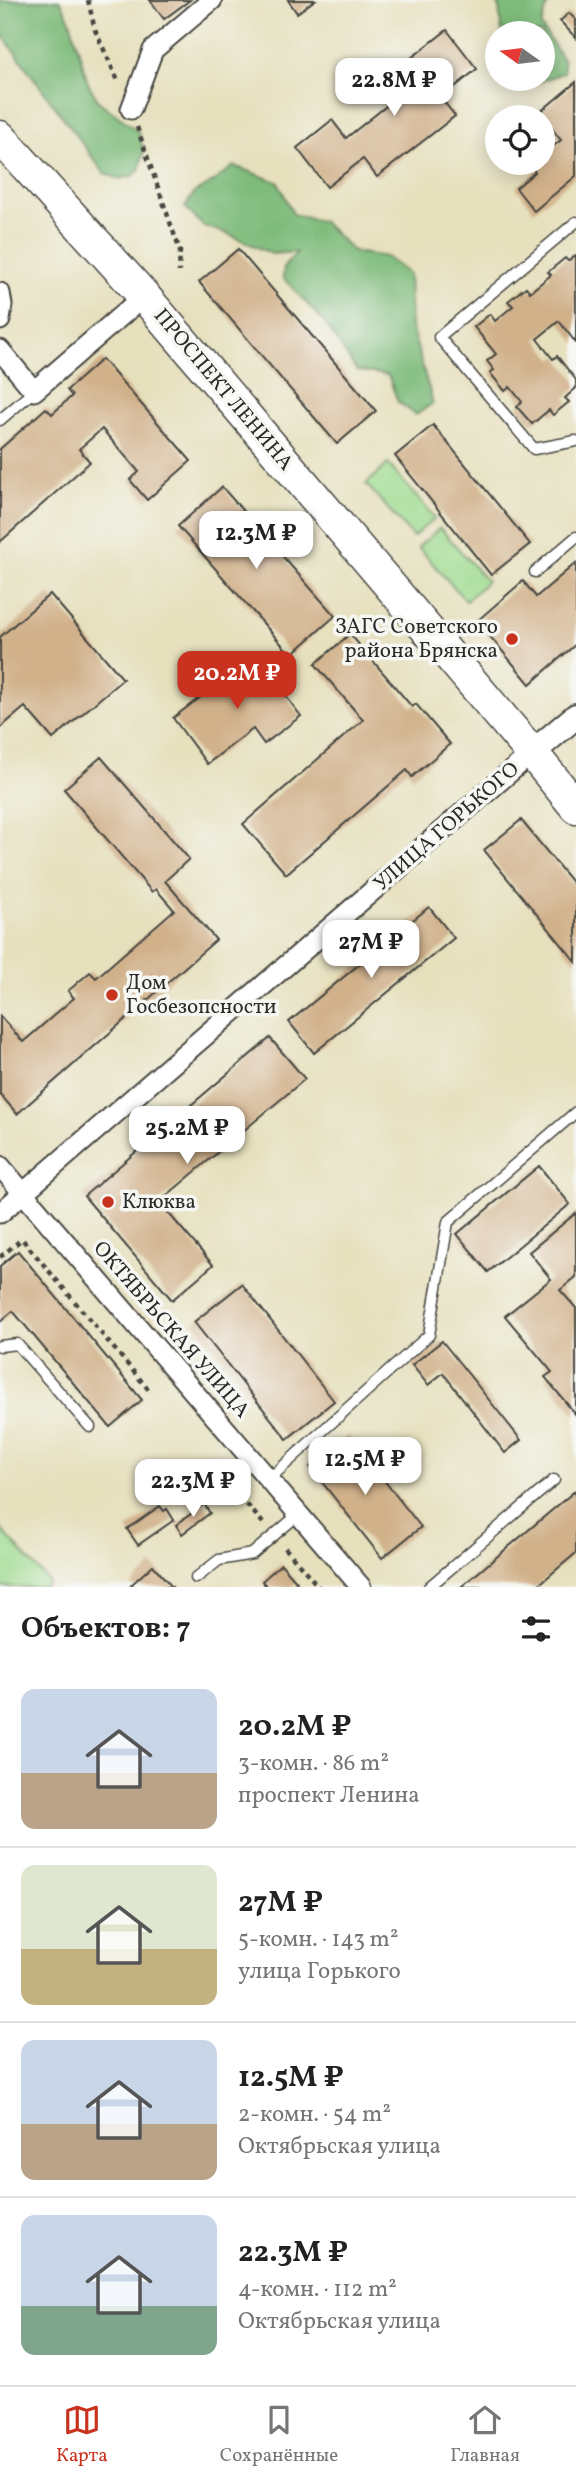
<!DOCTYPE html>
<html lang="ru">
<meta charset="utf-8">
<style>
:root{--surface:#fff;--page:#f6f6f6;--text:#222;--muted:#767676;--line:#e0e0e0;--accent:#c8321e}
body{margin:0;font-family:Vollkorn,serif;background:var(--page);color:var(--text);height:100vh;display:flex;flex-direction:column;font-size:26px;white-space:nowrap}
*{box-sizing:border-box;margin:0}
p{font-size:23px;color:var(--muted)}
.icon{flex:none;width:38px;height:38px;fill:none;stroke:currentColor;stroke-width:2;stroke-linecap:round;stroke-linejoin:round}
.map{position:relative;height:1587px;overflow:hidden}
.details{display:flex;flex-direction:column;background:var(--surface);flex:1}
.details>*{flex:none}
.needle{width:46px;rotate:284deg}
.controls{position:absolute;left:485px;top:21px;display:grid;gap:14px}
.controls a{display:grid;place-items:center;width:70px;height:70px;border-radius:50%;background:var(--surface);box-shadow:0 4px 18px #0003;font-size:35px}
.price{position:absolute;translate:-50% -60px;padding:0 16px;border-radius:14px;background:#fff;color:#222;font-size:23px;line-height:46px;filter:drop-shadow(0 2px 4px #0008)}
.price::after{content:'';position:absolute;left:50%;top:42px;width:21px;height:16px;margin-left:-10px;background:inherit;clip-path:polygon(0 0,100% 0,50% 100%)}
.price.selected{background:var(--accent);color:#fff}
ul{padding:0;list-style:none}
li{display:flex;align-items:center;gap:21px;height:175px;padding:0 21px}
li+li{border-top:2px solid var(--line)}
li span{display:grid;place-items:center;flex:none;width:196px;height:140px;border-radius:14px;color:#555}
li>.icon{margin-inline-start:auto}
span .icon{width:84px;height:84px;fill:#fffc;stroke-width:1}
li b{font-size:30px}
h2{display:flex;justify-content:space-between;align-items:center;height:84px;padding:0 21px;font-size:30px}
.tabs{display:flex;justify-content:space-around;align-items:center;height:98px;border-top:2px solid var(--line);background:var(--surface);font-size:19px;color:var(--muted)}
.tabs a{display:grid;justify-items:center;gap:4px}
.tabs .selected{color:var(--accent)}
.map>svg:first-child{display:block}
.green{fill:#9edb8f;stroke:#64835d;stroke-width:2}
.forest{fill:#7ebb7a;stroke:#547352;stroke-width:2}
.building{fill:#d1b18a}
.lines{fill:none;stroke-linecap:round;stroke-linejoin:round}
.service-casing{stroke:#474641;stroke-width:13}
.minor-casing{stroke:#474641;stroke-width:23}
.tertiary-casing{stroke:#474641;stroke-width:28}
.primary-casing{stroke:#474641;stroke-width:35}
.path{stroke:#474641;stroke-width:4.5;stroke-dasharray:5 5;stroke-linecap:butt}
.service{stroke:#fff;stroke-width:10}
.minor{stroke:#fff;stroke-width:19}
.tertiary{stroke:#fff;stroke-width:24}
.primary{stroke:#fff;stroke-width:32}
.poi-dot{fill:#c8321e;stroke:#f6f6f2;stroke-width:2.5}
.labels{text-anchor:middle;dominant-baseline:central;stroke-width:7;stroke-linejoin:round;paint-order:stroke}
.street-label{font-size:21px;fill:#2b2b2b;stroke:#f6f6f2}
.poi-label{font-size:21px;fill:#2b2b2b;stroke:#f6f6f2;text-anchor:start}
</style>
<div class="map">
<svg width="576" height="1587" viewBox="0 0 576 1587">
<rect width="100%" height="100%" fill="#f6f6f2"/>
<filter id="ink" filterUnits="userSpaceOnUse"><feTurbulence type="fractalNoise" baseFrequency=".0143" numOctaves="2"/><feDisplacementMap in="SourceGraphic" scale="14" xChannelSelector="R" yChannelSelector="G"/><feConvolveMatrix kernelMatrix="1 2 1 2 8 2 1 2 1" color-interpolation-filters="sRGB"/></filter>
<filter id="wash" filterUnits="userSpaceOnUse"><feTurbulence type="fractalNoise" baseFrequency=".00686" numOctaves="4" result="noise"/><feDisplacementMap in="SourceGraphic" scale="28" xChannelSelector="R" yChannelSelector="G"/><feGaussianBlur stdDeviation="1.57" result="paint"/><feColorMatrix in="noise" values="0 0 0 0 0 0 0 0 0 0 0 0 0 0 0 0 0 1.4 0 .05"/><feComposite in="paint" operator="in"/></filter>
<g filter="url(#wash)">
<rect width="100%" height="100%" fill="#e6e0bd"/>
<g class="green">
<polygon points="388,464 435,518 413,537 366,484"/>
<polygon points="440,528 487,581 466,601 418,547"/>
<polygon points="0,1528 49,1582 45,1587 0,1587"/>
</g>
<g class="forest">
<polygon points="0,0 60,0 70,20 88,83 98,101 138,131 144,151 139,171 132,176 119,179 104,173 0,32"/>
<polygon points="498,0 549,0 541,26 564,61 564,72 538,83 520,79 542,79 542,33 502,33"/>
<polygon points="234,166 278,182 293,214 323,222 354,252 386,257 409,274 411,326 433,403 416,415 398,402 388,375 357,371 325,323 283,278 284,267 297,252 272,254 226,233 203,226 185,207 195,192 207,186"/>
</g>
<g id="blocks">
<g class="building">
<polygon points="150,0 190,0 164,19"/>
<polygon points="288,0 315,0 297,13"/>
<polygon points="569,13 576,20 576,38 560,21"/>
<polygon points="447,30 477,69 441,98 455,116 377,177 363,159 327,187 297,148 332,120 346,138 424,76 410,59"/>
<polygon points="576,82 576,176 534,211 516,188 535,172 530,165 533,163 542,163 542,155 561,140 539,113"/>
<polygon points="238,249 376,411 337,444 199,282"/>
<polygon points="576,255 576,343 559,321 537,339 553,359 557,356 576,380 576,388 565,398 569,402 553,415 549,410 532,424 517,407 522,402 510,387 505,391 490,373 494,370 487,361 496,354 474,327 490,314 495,321 513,306 508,301 526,287 530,292 551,275 548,272 565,258 568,261"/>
<polygon points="102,359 191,461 147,500 130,480 139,472 102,429 79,449 90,462 0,542 0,449 46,408 52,414 72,396 67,390"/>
<polygon points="433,425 530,544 491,575 395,456"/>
<polygon points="222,487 335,616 291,655 178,526"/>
<polygon points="576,563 576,644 530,684 477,621 523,581 536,597"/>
<polygon points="50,594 123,679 53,739 25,707 0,728 0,637"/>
<polygon points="350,634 412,707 416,704 450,744 412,777 407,770 286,874 243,824 363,720 315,664"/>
<polygon points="255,656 301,716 264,744 253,729 207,764 173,718"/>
<polygon points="101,757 189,859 165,881 216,940 17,1114 0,1094 0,1016 23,1042 74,998 68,991 90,972 96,978 174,910 156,889 152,892 64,789"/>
<polygon points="521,820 576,887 576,962 484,850"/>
<polygon points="429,907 454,938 314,1053 289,1022"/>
<polygon points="270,1038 305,1079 159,1202 213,1265 172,1300 84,1196"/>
<polygon points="539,1166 570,1204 488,1272 457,1234"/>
<polygon points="576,1213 576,1277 560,1290 576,1308 576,1415 545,1377 552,1372 505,1316 551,1279 529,1252"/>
<polygon points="18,1251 142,1400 110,1427 13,1311 0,1322 0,1266"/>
<polygon points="242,1284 334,1401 287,1439 194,1322"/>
<polygon points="442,1341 521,1440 505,1453 443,1373 428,1385 412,1365"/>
<polygon points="349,1436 421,1527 382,1558 310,1467"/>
<polygon points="576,1490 576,1553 536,1587 461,1587"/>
<polygon points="204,1504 210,1513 182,1534 176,1525"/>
<polygon points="160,1506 164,1511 167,1509 174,1520 138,1545 127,1529"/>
<polygon points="281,1564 297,1582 291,1587 267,1587 262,1581"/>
<polygon points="153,1565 172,1587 133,1587 131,1585"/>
</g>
</g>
</g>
<g filter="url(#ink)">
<use href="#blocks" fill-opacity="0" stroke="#474641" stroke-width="2"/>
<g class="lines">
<g class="service-casing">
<g id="service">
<polyline points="576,222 439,337 534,449 576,441"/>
<polyline points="0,420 34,391"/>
<polyline points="535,572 576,537"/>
<polyline points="0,1346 17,1344 90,1427"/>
<polyline points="269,1479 429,1335 448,1222 576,1112"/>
<polyline points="196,1578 219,1560 252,1554 299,1514"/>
<polyline points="429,1587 554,1480"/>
</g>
</g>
<g class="minor-casing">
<g id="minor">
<polyline points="131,109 153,50 212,0"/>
<polyline points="0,293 2,305 0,320"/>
<polyline points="0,350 34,391 144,296"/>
<polyline points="0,1166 361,1587"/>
<polyline points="0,1213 532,753"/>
</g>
</g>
<g class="tertiary-casing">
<polyline id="tertiary" points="532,753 576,716"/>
</g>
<g class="primary-casing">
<polyline id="primary" points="0,137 144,296 532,753 576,807"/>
</g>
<g class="path">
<polyline points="88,0 95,30 119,83"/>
<polyline points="137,127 180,251 179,272"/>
<polyline points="0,1257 22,1239 149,1390"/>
<polyline points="227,1482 263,1523"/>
<polyline points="285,1548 319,1587"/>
</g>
<use href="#service" class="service"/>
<use href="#minor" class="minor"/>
<use href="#tertiary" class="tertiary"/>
<use href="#primary" class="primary"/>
</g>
</g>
<g class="poi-dot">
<circle cx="512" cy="639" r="7"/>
<circle cx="112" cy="995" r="7"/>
<circle cx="108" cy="1202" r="7"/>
</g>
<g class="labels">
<g class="street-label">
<text transform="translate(223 390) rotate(50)">ПРОСПЕКТ ЛЕНИНА</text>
<text transform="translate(447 827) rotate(-41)">УЛИЦА ГОРЬКОГО</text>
<text transform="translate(171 1330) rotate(49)">ОКТЯБРЬСКАЯ УЛИЦА</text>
</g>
<g class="poi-label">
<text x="498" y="627" text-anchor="end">ЗАГС Советского<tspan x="498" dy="24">района Брянска</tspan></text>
<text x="126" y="983">Дом<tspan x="126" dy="24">Госбезопсности</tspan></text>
<text x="122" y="1202">Клюква</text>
</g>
</g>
</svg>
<div class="controls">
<a><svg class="needle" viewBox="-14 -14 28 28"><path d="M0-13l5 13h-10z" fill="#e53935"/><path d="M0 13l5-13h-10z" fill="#767676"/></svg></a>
<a><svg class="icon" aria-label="locate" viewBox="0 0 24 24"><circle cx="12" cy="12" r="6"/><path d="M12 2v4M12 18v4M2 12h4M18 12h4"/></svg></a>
</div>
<b class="price" style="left:394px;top:118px">22.8M ₽</b>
<b class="price" style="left:256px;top:571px">12.3M ₽</b>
<b class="price selected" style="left:237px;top:711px">20.2M ₽</b>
<b class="price" style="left:371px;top:980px">27M ₽</b>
<b class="price" style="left:187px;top:1166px">25.2M ₽</b>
<b class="price" style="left:365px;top:1497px">12.5M ₽</b>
<b class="price" style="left:193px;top:1519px">22.3M ₽</b>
</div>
<section class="details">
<h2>Объектов: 7<svg class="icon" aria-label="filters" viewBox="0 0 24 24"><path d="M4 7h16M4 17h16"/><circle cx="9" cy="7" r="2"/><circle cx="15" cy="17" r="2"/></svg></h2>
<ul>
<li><span style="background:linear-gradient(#c9d6e8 60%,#b9a48a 0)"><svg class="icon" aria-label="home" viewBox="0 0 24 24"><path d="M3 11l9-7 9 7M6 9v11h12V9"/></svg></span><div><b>20.2M ₽</b><p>3-комн. · 86 m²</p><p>проспект Ленина</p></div></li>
<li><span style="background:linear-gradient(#dfe7d0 60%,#c2b280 0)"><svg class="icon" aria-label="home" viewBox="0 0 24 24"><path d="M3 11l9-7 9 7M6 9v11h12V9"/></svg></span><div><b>27M ₽</b><p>5-комн. · 143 m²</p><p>улица Горького</p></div></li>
<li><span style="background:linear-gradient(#c9d6e8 60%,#b9a48a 0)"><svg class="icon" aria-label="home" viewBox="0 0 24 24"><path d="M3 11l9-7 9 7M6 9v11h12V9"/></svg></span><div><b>12.5M ₽</b><p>2-комн. · 54 m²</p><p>Октябрьская улица</p></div></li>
<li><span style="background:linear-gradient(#c9d6e8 65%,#7fa58c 0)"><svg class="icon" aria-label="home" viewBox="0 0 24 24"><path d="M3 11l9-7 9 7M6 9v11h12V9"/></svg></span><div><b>22.3M ₽</b><p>4-комн. · 112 m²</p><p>Октябрьская улица</p></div></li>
</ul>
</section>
<nav class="tabs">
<a class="selected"><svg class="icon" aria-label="map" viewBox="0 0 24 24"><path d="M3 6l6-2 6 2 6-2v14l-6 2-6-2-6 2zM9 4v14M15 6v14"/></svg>Карта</a>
<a><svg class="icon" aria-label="saved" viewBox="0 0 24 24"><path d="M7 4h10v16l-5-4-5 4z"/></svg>Сохранённые</a>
<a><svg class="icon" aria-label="home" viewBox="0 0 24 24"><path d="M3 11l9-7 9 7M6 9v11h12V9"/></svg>Главная</a>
</nav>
